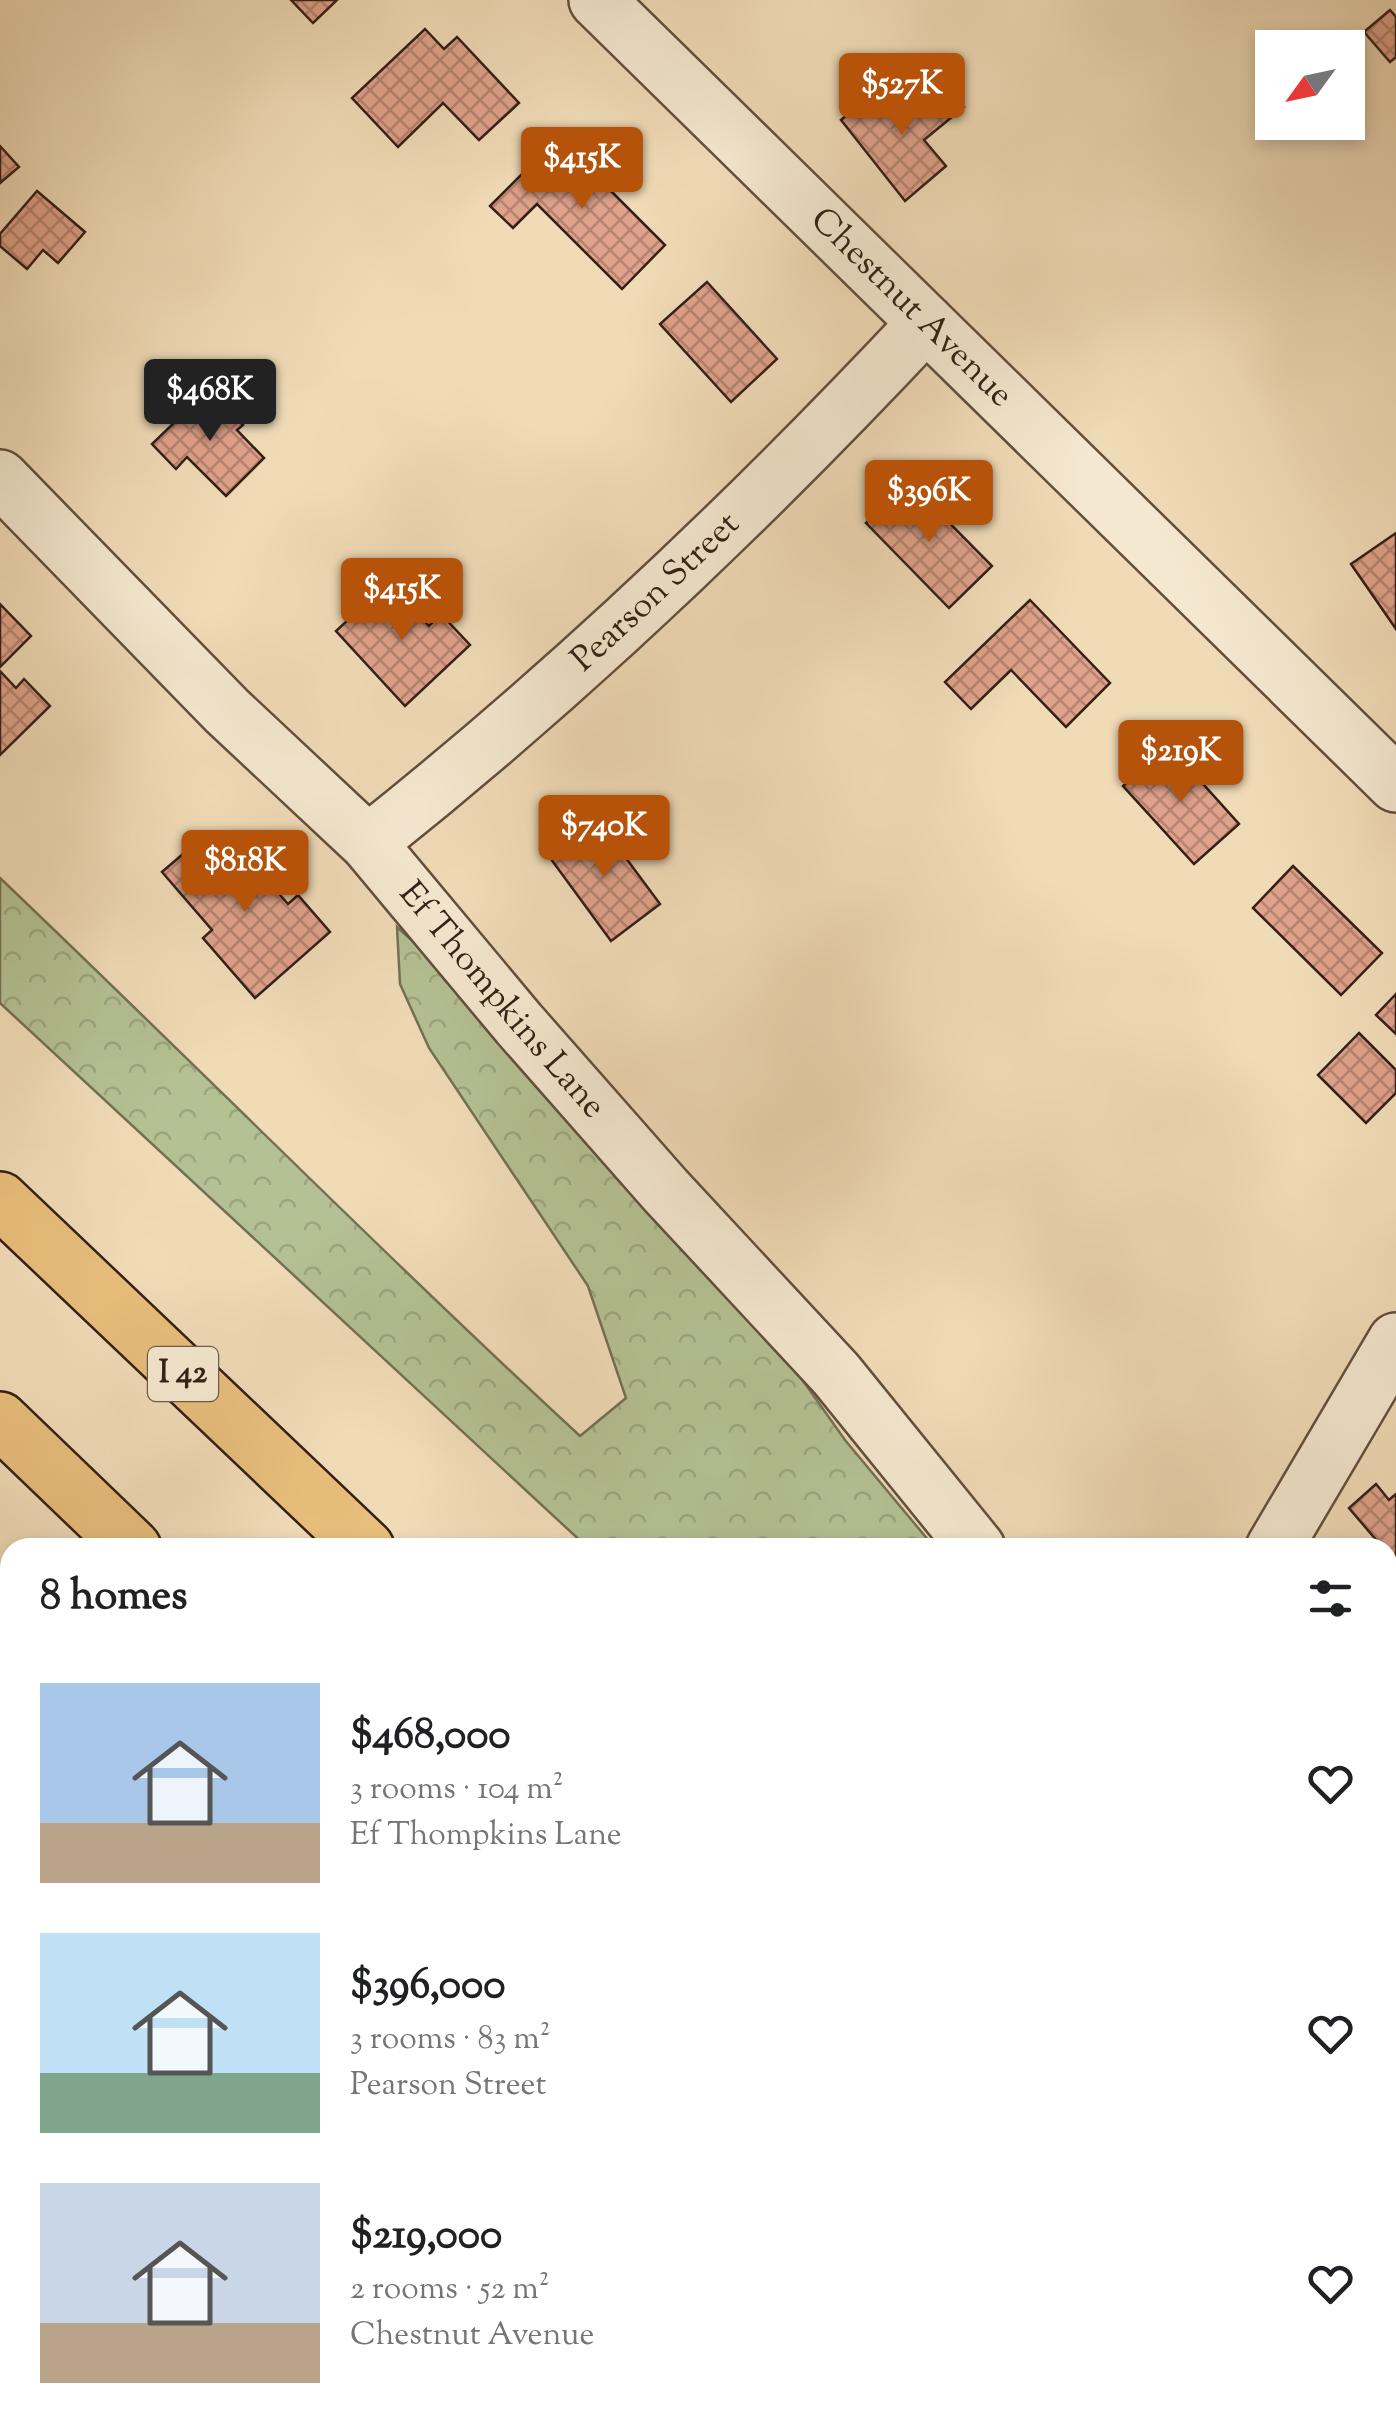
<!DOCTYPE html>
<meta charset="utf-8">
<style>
:root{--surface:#fff;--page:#f2f2f2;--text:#202124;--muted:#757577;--accent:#b45309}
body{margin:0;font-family:"Sorts Mill Goudy",serif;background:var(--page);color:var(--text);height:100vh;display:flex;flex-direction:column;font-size:38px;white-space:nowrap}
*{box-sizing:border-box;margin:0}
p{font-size:32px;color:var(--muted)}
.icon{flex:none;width:55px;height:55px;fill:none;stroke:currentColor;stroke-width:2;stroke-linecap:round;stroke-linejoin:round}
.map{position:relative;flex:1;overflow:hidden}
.details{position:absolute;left:0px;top:1538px;width:1398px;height:892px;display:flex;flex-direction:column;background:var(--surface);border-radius:30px 30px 0 0;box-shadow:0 5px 15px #0003}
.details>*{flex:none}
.needle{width:65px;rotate:237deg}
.buttons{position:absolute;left:1255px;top:30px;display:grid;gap:20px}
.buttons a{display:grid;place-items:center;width:110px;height:110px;border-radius:0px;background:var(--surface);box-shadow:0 5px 15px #0003;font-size:50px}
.price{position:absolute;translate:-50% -85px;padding:0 22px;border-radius:10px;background:var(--accent);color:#fff;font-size:32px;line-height:65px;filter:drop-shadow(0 2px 5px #0008)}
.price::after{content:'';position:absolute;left:50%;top:60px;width:30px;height:22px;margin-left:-15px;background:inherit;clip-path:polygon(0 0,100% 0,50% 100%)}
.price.active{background:#222;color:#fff}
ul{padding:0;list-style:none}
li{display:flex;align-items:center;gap:30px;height:250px;padding:0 40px}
li span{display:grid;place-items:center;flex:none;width:280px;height:200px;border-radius:0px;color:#555}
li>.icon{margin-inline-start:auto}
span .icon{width:120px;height:120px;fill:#fffc;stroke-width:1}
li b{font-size:42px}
h2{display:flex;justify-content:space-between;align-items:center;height:120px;padding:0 40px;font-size:42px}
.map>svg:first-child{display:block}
.forest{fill:url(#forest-crowns);stroke:#747054;stroke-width:2.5}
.building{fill:url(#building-cross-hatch);stroke:#331f15;stroke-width:2.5}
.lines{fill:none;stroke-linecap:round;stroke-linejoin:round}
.minor-casing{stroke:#624e3e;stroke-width:60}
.highway-casing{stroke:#331f15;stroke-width:60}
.minor{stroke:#f5e8d0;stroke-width:55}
.highway{stroke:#e8be7c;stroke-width:55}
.labels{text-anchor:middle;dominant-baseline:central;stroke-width:8;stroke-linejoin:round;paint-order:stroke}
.shield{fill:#f5e8d0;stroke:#6d5b4d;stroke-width:2.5}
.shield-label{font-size:32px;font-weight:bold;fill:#331f15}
.street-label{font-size:35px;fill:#331f15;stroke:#f5e8d0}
</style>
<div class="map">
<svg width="1396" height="2429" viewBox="0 0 1396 2429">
<defs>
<pattern id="forest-crowns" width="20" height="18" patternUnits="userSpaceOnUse" patternTransform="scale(2.5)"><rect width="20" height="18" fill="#b4c193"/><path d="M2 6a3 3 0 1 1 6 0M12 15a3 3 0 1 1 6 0" fill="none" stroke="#9ba57e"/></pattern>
<pattern id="building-cross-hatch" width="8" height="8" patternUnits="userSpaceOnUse" patternTransform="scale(2.5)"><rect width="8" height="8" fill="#dfa28a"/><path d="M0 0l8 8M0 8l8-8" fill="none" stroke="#b58370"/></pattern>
</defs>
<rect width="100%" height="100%" fill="#f0dbb7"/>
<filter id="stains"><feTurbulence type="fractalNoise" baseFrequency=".002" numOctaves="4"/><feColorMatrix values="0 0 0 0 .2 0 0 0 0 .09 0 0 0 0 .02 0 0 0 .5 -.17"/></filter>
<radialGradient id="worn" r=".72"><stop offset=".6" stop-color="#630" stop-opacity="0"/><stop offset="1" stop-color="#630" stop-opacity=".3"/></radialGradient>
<g class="forest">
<path d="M0,878C194,1063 383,1254 580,1436L626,1398L588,1286L429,1048L400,984L397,927L438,964L643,1208L789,1361L845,1440L934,1547H587L0,1003Z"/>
<polygon points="0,1611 10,1620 10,1788 0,1779"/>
<polygon points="1388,2022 1396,2023 1396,2295 1388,2287"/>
<polygon points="486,2420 702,2420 710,2429 485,2429"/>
</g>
<g class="building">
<polygon points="291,0 337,0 313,23"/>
<polygon points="1390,10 1396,17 1396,57 1390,62 1364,32"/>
<polygon points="425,29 444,49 457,37 519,103 479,140 443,103 398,147 352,98"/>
<polygon points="945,85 964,107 924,140 946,166 905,201 841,120 876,90 903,121"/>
<polygon points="558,138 665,245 622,289 537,204 513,228 490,206"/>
<polygon points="0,146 19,167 0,183"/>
<polygon points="37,191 85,232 58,263 43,250 27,269 0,246 0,234"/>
<polygon points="707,282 777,359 731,402 660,324"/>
<polygon points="208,390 243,425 237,430 264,458 226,496 187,457 176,469 152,444"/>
<polygon points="908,481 992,566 949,608 866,523"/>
<polygon points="1396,533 1396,629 1351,564"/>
<polygon points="389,582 429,626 441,614 470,645 405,706 336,631"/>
<polygon points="1030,600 1110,683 1066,727 1011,670 971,709 945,682"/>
<polygon points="0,604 31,636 0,667"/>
<polygon points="0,671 16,688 24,679 50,706 0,755"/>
<polygon points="1168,745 1239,824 1194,864 1123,786"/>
<polygon points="597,819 660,904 611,941 548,855"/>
<polygon points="231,839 288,904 298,895 330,932 255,998 203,938 212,930 162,872 198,841 211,856"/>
<polygon points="1293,866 1382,953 1341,995 1253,908"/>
<polygon points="1396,994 1396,1034 1376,1015"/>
<polygon points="1359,1033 1396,1070 1396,1093 1366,1123 1318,1075"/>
<polygon points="1376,1484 1389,1500 1396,1494 1396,1563 1388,1553 1388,1548 1383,1548 1349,1508"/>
<polygon points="0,1937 10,1946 10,2018 0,2009"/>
</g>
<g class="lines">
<g class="minor-casing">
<g id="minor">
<path id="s1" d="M597,0L1396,784"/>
<path id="s2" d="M0,478L227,711L368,843L519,1024L666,1191L836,1374L977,1548"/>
<path id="s3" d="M368,843C568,684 752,509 926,323"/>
<polyline points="1274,1548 1396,1341"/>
<polyline points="0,2178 10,2188"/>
<polyline points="164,2420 167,2429"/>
</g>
</g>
<g class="highway-casing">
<g id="highway">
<polyline points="0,1200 366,1548"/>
<polyline points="0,1420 133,1548"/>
<polyline points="1036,2420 1045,2429"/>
<polyline points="1269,2420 1277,2429"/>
</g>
</g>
<use href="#minor" class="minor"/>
<use href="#highway" class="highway"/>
</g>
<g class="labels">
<rect class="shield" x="148" y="1347" width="70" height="54" rx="8"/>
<g class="shield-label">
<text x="183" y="1374">I 42</text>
</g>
<g class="street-label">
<text stroke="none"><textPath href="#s1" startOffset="440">Chestnut Avenue</textPath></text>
<text stroke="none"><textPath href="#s3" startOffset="382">Pearson Street</textPath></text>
<text stroke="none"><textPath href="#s2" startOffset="725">Ef Thompkins Lane</textPath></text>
</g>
</g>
<rect width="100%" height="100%" filter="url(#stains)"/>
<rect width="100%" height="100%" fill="url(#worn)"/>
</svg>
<div class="buttons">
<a><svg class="needle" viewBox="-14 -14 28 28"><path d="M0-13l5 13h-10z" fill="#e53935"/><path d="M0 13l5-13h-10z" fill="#757577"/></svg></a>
</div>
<b class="price" style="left:902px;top:138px">$527K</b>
<b class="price" style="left:582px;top:212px">$415K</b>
<b class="price active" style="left:210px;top:444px">$468K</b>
<b class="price" style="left:929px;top:545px">$396K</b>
<b class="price" style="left:402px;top:643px">$415K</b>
<b class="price" style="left:1181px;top:805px">$219K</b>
<b class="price" style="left:604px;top:880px">$740K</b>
<b class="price" style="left:245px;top:915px">$818K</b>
<section class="details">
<h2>8 homes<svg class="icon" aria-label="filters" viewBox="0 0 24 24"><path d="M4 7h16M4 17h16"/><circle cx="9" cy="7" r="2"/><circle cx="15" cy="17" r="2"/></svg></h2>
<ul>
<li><span style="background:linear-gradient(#a9c7e8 70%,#b9a48a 0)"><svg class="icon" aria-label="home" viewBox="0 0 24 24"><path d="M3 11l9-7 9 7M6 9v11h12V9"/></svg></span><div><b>$468,000</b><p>3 rooms · 104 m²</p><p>Ef Thompkins Lane</p></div><svg class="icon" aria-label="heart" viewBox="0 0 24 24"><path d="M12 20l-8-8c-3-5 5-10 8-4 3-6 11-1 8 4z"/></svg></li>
<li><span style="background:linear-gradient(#bfe0f5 70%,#7fa58c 0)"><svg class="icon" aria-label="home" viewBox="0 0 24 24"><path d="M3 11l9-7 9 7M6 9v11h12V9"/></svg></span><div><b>$396,000</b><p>3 rooms · 83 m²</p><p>Pearson Street</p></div><svg class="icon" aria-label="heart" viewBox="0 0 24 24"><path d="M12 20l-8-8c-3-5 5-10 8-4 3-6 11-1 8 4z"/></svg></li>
<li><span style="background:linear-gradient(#c9d6e8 70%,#b9a48a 0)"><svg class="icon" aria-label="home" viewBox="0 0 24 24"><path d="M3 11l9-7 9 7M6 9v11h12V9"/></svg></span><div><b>$219,000</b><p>2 rooms · 52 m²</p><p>Chestnut Avenue</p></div><svg class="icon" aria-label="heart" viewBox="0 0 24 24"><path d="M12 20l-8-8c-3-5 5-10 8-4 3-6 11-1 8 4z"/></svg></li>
</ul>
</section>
</div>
